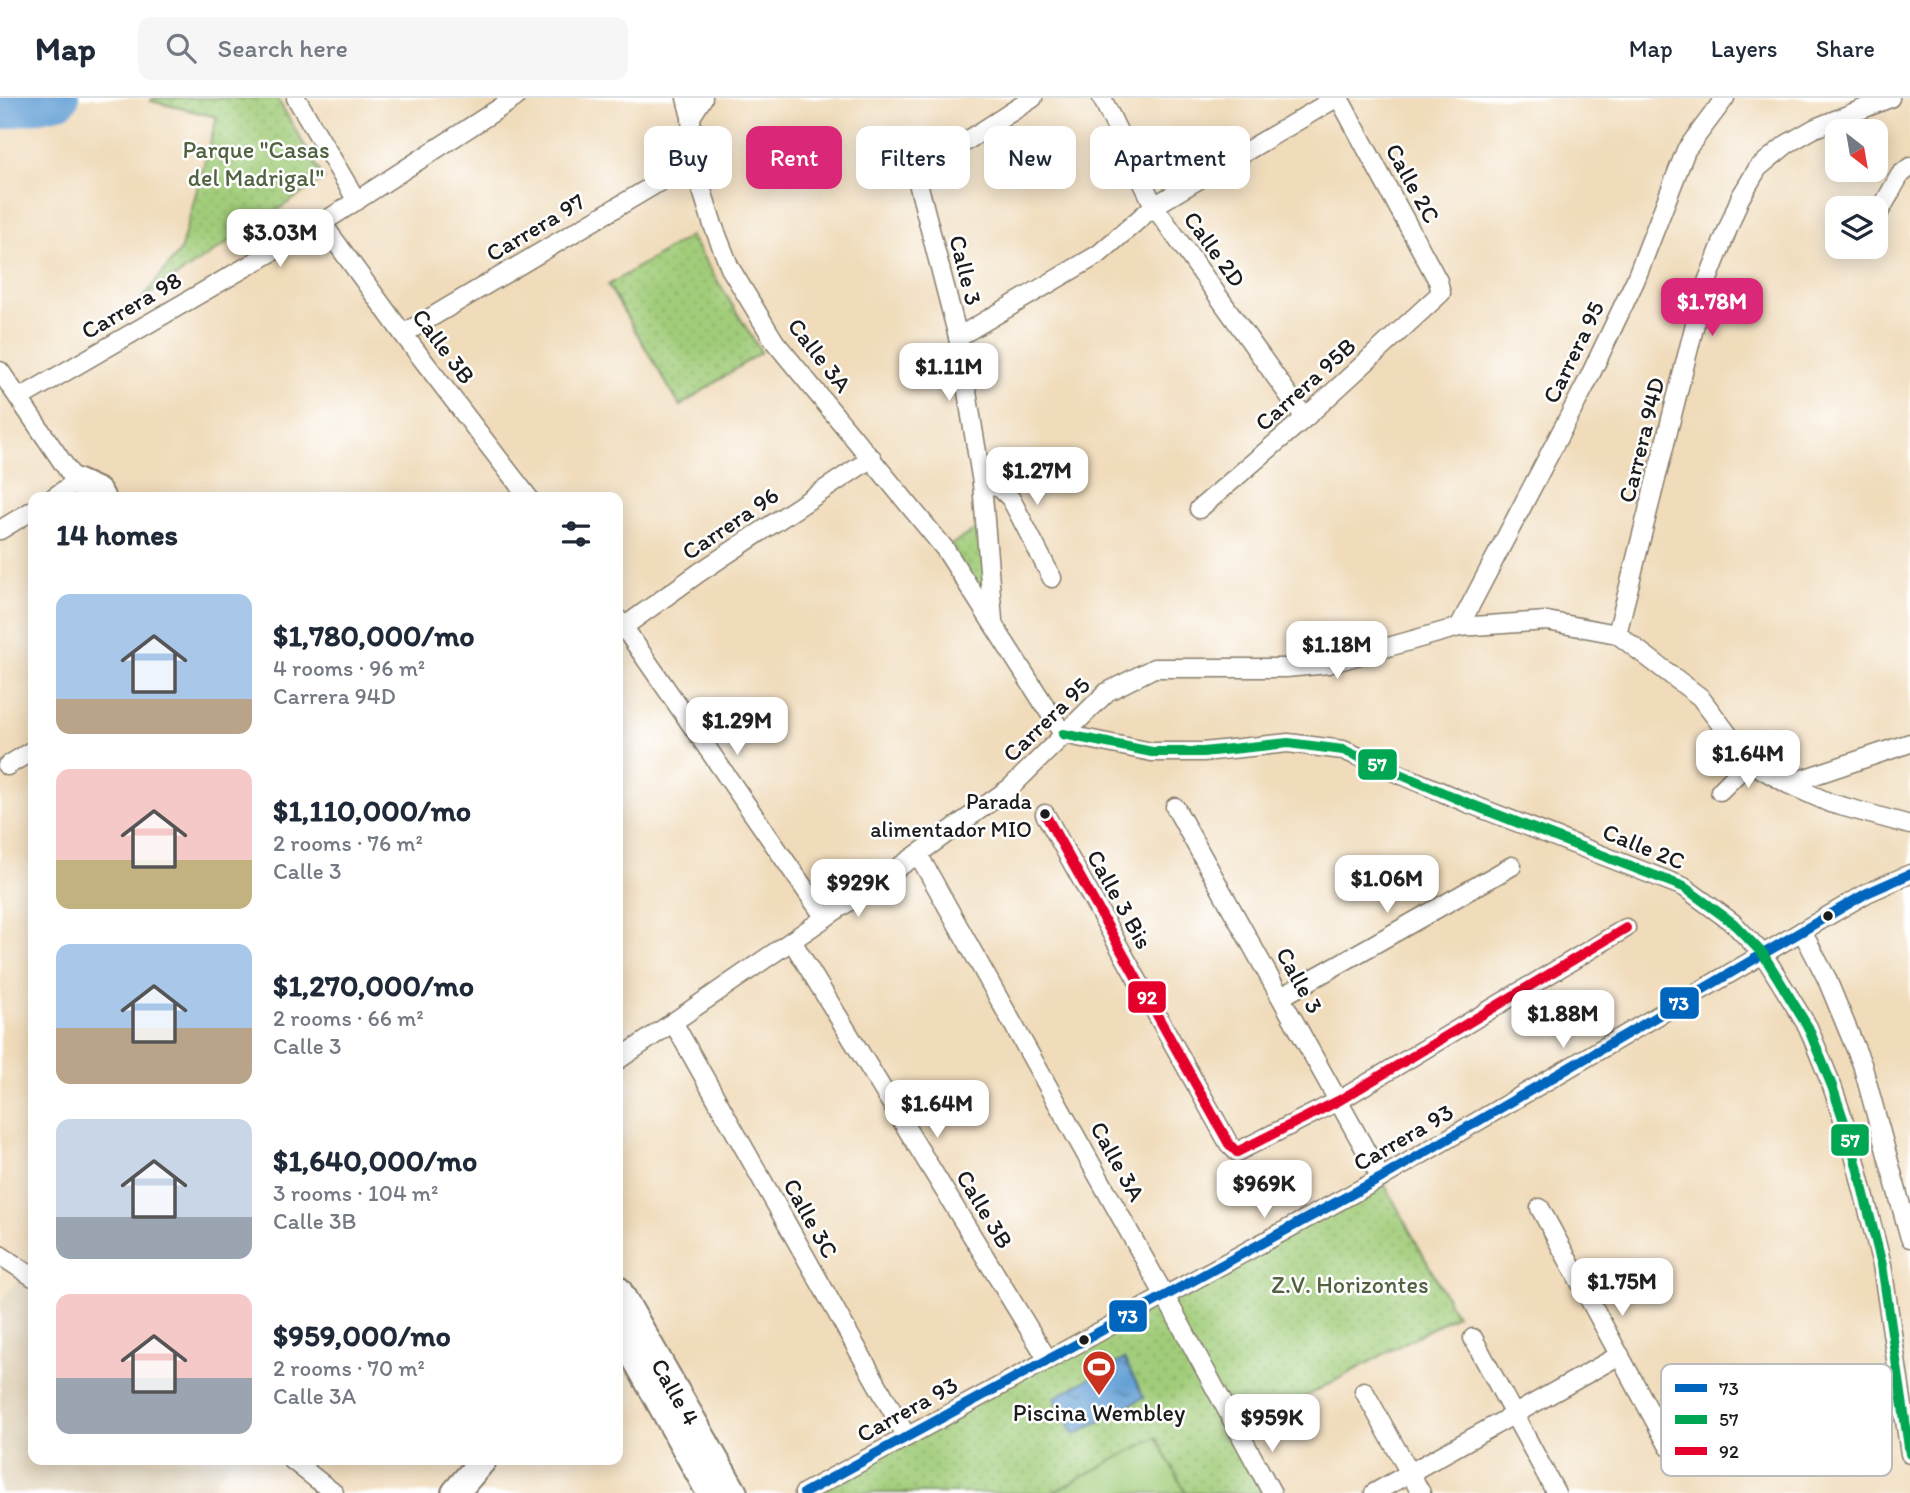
<!DOCTYPE html>
<meta charset="utf-8">
<style>
:root{--surface:#fff;--page:#f6f6f7;--text:#1f2937;--muted:#747a83;--line:#e0e1e3;--accent:#db2777}
body{margin:0;font-family:Itim,sans-serif;background:var(--page);color:var(--text);height:100vh;display:flex;flex-direction:column;font-size:26px;white-space:nowrap}
*{box-sizing:border-box;margin:0}
p{font-size:23px;color:var(--muted)}
.icon{flex:none;width:38px;height:38px;fill:none;stroke:currentColor;stroke-width:2;stroke-linecap:round;stroke-linejoin:round}
.map{position:relative;flex:1;overflow:hidden}
.side{position:absolute;left:28px;top:394px;width:595px;height:973px;display:flex;flex-direction:column;background:var(--surface);border-radius:14px;box-shadow:0 4px 18px #0003}
.side>*{flex:none}
.guide{position:absolute;left:644px;top:28px;width:665px;height:63px;display:flex;gap:14px}
.needle{width:46px;rotate:149deg}
.buttons{position:absolute;left:1825px;top:21px;display:grid;gap:14px}
.buttons a{display:grid;place-items:center;width:63px;height:63px;border-radius:14px;background:var(--surface);box-shadow:0 4px 18px #0003;font-size:35px}
.price{position:absolute;translate:-50% -60px;padding:0 16px;border-radius:14px;background:#fff;color:#222;font-size:23px;line-height:46px;filter:drop-shadow(0 2px 4px #0008)}
.price::after{content:'';position:absolute;left:50%;top:42px;width:21px;height:16px;margin-left:-10px;background:inherit;clip-path:polygon(0 0,100% 0,50% 100%)}
.price.selected{background:var(--accent);color:#fff}
ul{padding:0;list-style:none}
li{display:flex;align-items:center;gap:21px;height:175px;padding:0 28px}
li span{display:grid;place-items:center;flex:none;width:196px;height:140px;border-radius:14px;color:#555}
li>.icon{margin-inline-start:auto}
span .icon{width:84px;height:84px;fill:#fffc;stroke-width:1}
li b{font-size:30px}
h2{display:flex;justify-content:space-between;align-items:center;height:84px;padding:0 28px;font-size:30px}
.chip{padding:0 24px;border-radius:14px;background:var(--surface);box-shadow:0 4px 18px #0003;font-size:24px;line-height:63px}
.chip.selected{background:var(--accent);color:#fff}
header{display:flex;align-items:center;gap:42px;box-sizing:border-box;height:98px;padding:0 35px;background:var(--surface);border-bottom:2px solid var(--line)}
header strong{font-size:33px}
nav{display:flex;gap:38px;margin-inline-start:auto;font-size:24px}
.search{width:490px;height:63px;background:var(--page);display:flex;align-items:center;gap:18px;box-sizing:border-box;padding:0 24px;border-radius:14px;color:var(--muted);font-size:26px}
.map>svg:first-child{display:block}
.built{fill:#ddceb1}
.green{fill:url(#green-dots);stroke:#5e744a;stroke-width:2}
.pitch{fill:#a1cc79;stroke:#5e744a;stroke-width:2}
.water{fill:url(#water-ripples);stroke:#415e79;stroke-width:2}
.lines{fill:none;stroke-linecap:round;stroke-linejoin:round}
.river{stroke:#66a1d6;stroke-width:40}
.street-casing{stroke:#867c6b;stroke-width:21}
.secondary-casing{stroke:#867c6b;stroke-width:30}
.street{stroke:#fff;stroke-width:18}
.secondary{stroke:#fff;stroke-width:26}
.bus-1-casing{stroke:#fff;stroke-width:16}
.bus-2-casing{stroke:#fff;stroke-width:16}
.bus-3-casing{stroke:#fff;stroke-width:16}
.bus-1{stroke:#0065bd;stroke-width:10}
.bus-2{stroke:#00a651;stroke-width:10}
.bus-3{stroke:#e4002b;stroke-width:10}
.bus-dot{fill:#1c1c1c;stroke:#fff;stroke-width:2.5}
.labels{text-anchor:middle;dominant-baseline:central;stroke-width:5;stroke-linejoin:round;paint-order:stroke}
.bus-label{font-size:22px;fill:#1c1c1c;stroke:#fff;text-anchor:end}
.park-label{font-size:24px;fill:#516241;stroke:#fff}
.street-label{font-size:24px;fill:#1c1c1c;stroke:#fff}
.poi-label{font-size:24px;fill:#1c1c1c;stroke:#fff}
.key{fill:#fff;stroke:#bbb;stroke-width:2}
.key-label{font-size:19px;fill:#1c1c1c}
.line-badge{stroke:#fff;stroke-width:2.5}
.badge-label{font-size:19px;text-anchor:middle;font-weight:bold;fill:#fff}
</style>
<header>
<strong>Map</strong>
<div class="search"><svg class="icon" aria-label="search" viewBox="0 0 24 24"><circle cx="10" cy="10" r="6"/><path d="M15 15l6 6"/></svg>Search here</div>
<nav><a>Map</a><a>Layers</a><a>Share</a></nav>
</header>
<div class="map">
<svg width="1910" height="1395" viewBox="0 0 1910 1395">
<defs>
<pattern id="green-dots" width="8" height="8" patternUnits="userSpaceOnUse" patternTransform="scale(1.75)"><rect width="8" height="8" fill="#a1cc79"/><path d="M2 2h.1M6 6h.1" fill="none" stroke="#8aaf68" stroke-width="1.8" stroke-linecap="round"/></pattern>
<pattern id="water-ripples" width="26" height="14" patternUnits="userSpaceOnUse" patternTransform="scale(1.75)"><rect width="26" height="14" fill="#66a1d6"/><path d="M2 4q2-2 4 0t4 0M15 11q2-2 4 0t4 0" fill="none" stroke="#5382ad"/></pattern>
</defs>
<rect width="100%" height="100%" fill="#fff"/>
<filter id="ink" filterUnits="userSpaceOnUse"><feTurbulence type="fractalNoise" baseFrequency=".0143" numOctaves="2"/><feDisplacementMap in="SourceGraphic" scale="14" xChannelSelector="R" yChannelSelector="G"/><feConvolveMatrix kernelMatrix="1 2 1 2 8 2 1 2 1" color-interpolation-filters="sRGB"/></filter>
<filter id="wash" filterUnits="userSpaceOnUse"><feTurbulence type="fractalNoise" baseFrequency=".00686" numOctaves="4" result="noise"/><feDisplacementMap in="SourceGraphic" scale="28" xChannelSelector="R" yChannelSelector="G"/><feGaussianBlur stdDeviation="1.57" result="paint"/><feColorMatrix in="noise" values="0 0 0 0 0 0 0 0 0 0 0 0 0 0 0 0 0 1.4 0 .05"/><feComposite in="paint" operator="in"/></filter>
<g filter="url(#wash)">
<rect width="100%" height="100%" fill="#f0dbba"/>
<polygon class="built" points="24,1173 33,1179 33,1362 232,1362 208,1395 0,1395 0,1205"/>
<g class="green">
<polygon points="0,0 59,0 1,12"/>
<polygon points="153,0 277,0 324,81 141,202 180,153 217,19 151,3"/>
<polygon points="690,138 761,254 680,308 608,187"/>
<polygon points="982,427 990,515 948,449"/>
<polygon points="1381,1080 1456,1217 1240,1334 1272,1395 804,1395"/>
</g>
<polygon class="pitch" points="1156,1339 1186,1395 1052,1395"/>
<polygon class="water" points="1124,1261 1144,1299 1075,1337 1054,1300"/>
<g class="lines">
<polyline class="river" points="0,12 59,0"/>
</g>
</g>
<g filter="url(#ink)">
<g class="lines">
<g class="street-casing">
<g id="street">
<polyline points="296,0 357,103"/>
<polyline points="686,0 691,19 693,64 713,127 730,170 775,244 945,451 1063,636"/>
<polyline points="1102,0 1154,108 1305,320"/>
<polyline points="691,19 703,0"/>
<polyline points="1876,120 1900,77 1910,69"/>
<polyline points="322,125 403,236 528,399"/>
<polyline points="403,236 693,64"/>
<polyline points="958,239 1099,156 1154,108 1336,0"/>
<polyline points="0,273 76,384 54,399"/>
<polyline points="20,300 322,125 515,0"/>
<polyline points="982,385 1000,390 1011,401 1052,480"/>
<polyline points="1199,411 1305,320 1441,195 1438,183 1339,0"/>
<polyline points="0,432 33,412"/>
<polyline points="618,521 825,820"/>
<polyline points="993,522 982,385 958,239 917,81 922,72 1033,0"/>
<polyline points="1459,529 1585,288 1635,183 1686,52 1725,0"/>
<polyline points="618,533 700,474 872,360"/>
<polyline points="1617,536 1703,194 1740,100 1758,70 1787,46 1815,30 1890,0"/>
<polyline points="1063,636 1152,654 1203,654 1288,645 1343,652 1465,704 1684,789 1733,825 1763,856 1808,929 1832,988 1850,1041 1882,1167 1910,1356"/>
<polyline points="7,668 33,652"/>
<polyline points="1788,686 1910,645"/>
<polyline points="1720,693 1749,664"/>
<polyline points="1175,709 1381,1080"/>
<polyline points="1045,716 1229,1046 1237,1054 1340,1002 1626,830"/>
<polyline points="918,756 1165,1198 1272,1395"/>
<polyline points="1802,833 1826,879 1862,966 1910,1140"/>
<polyline points="792,843 1048,1262"/>
<polyline points="1281,899 1512,768"/>
<polyline points="673,924 907,1339"/>
<polyline points="618,962 918,756 1011,689 1107,594 1154,570 1286,570 1328,566 1459,529 1547,523 1617,536 1700,599 1749,664 1788,686 1830,705 1910,727"/>
<polyline points="1540,1110 1669,1349"/>
<polyline points="0,1157 33,1179"/>
<polyline points="1473,1240 1556,1395"/>
<polyline points="1364,1293 1421,1395"/>
<polyline points="292,1362 334,1395"/>
<polyline points="804,1395 1381,1080 1867,795 1910,776"/>
<polyline points="1374,1395 1620,1257"/>
</g>
</g>
<g class="secondary-casing">
<g id="secondary">
<polyline points="76,384 98,394 101,399"/>
<path id="s1" d="M618,1192L734,1395"/>
<polyline points="618,1229 710,1395"/>
<polyline points="455,1395 483,1362"/>
</g>
</g>
<use href="#street" class="street"/>
<use href="#secondary" class="secondary"/>
<g class="bus-1-casing">
<polyline id="bus-1" points="804,1395 1381,1080 1867,795 1910,776"/>
</g>
<g class="bus-2-casing">
<polyline id="bus-2" points="1063,636 1152,654 1203,654 1288,645 1343,652 1465,704 1684,789 1733,825 1763,856 1808,929 1832,988 1850,1041 1882,1167 1910,1356"/>
</g>
<g class="bus-3-casing">
<polyline id="bus-3" points="1045,716 1229,1046 1237,1054 1340,1002 1626,830"/>
</g>
<use href="#bus-1" class="bus-1"/>
<use href="#bus-2" class="bus-2"/>
<use href="#bus-3" class="bus-3"/>
</g>
</g>
<defs>
<g id="stadium-pin" transform="scale(1.75)"><path d="M0 17L-7.5 6A9.5 9.5 0 1 1 7.5 6Z" fill="#c8321e" stroke="#fff"/><path d="M0-5a6.5 5 0 1 0 0 10a6.5 5 0 1 0 0-10ZM-3.5-1.8h7v3.6h-7Z" fill="#fff"/></g>
</defs>
<g fill-rule="evenodd">
<use href="#stadium-pin" x="1099" y="1269"/>
</g>
<g class="bus-dot">
<circle cx="1045" cy="716" r="6"/>
<circle cx="1828" cy="818" r="6"/>
<circle cx="1084" cy="1242" r="6"/>
</g>
<g class="labels">
<g class="bus-label">
<text x="1032" y="703">Parada<tspan x="1032" dy="28">alimentador MIO</tspan></text>
</g>
<g class="park-label">
<text x="256" y="51">Parque "Casas<tspan x="256" dy="28">del Madrigal"</tspan></text>
<text x="1350" y="1186">Z.V. Horizontes</text>
</g>
<g class="street-label">
<text transform="translate(1413 85) rotate(61)">Calle 2C</text>
<text transform="translate(535 129) rotate(-31)">Carrera 97</text>
<text transform="translate(1215 151) rotate(54)">Calle 2D</text>
<text transform="translate(966 172) rotate(76)">Calle 3</text>
<text transform="translate(131 207) rotate(-30)">Carrera 98</text>
<text transform="translate(444 248) rotate(53)">Calle 3B</text>
<text transform="translate(1573 254) rotate(-64)">Carrera 95</text>
<text transform="translate(820 257) rotate(52)">Calle 3A</text>
<text transform="translate(1305 286) rotate(-42)">Carrera 95B</text>
<text transform="translate(1641 342) rotate(-76)">Carrera 94D</text>
<text transform="translate(730 425) rotate(-34)">Carrera 96</text>
<text transform="translate(1046 621) rotate(-44)">Carrera 95</text>
<text transform="translate(1644 748) rotate(22)">Calle 2C</text>
<text transform="translate(1120 801) rotate(61)">Calle 3 Bis</text>
<text transform="translate(1300 882) rotate(61)">Calle 3</text>
<text transform="translate(1403 1039) rotate(-30)">Carrera 93</text>
<text transform="translate(1118 1063) rotate(61)">Calle 3A</text>
<text transform="translate(985 1111) rotate(59)">Calle 3B</text>
<text transform="translate(811 1120) rotate(61)">Calle 3C</text>
<text stroke="none"><textPath href="#s1" startOffset="117">Calle 4</textPath></text>
<text transform="translate(907 1311) rotate(-29)">Carrera 93</text>
</g>
<g class="poi-label">
<text x="1099" y="1314">Piscina Wembley</text>
</g>
</g>
<rect x="1661" y="1266" width="231" height="112" rx="10" class="key"/>
<rect x="1675" y="1286" width="32" height="8" fill="#0065bd"/>
<rect x="1675" y="1317" width="32" height="9" fill="#00a651"/>
<rect x="1675" y="1349" width="32" height="8" fill="#e4002b"/>
<g class="key-label">
<text x="1719" y="1297">73</text>
<text x="1719" y="1328">57</text>
<text x="1719" y="1360">92</text>
</g>
<g class="line-badge">
<rect x="1357" y="650" width="41" height="33" rx="7" fill="#00a651"/>
<rect x="1127" y="882" width="40" height="34" rx="7" fill="#e4002b"/>
<rect x="1659" y="888" width="41" height="34" rx="7" fill="#0065bd"/>
<rect x="1830" y="1025" width="40" height="34" rx="7" fill="#00a651"/>
<rect x="1108" y="1201" width="40" height="34" rx="7" fill="#0065bd"/>
</g>
<g class="badge-label">
<text x="1377" y="673">57</text>
<text x="1147" y="906">92</text>
<text x="1679" y="912">73</text>
<text x="1850" y="1049">57</text>
<text x="1128" y="1225">73</text>
</g>
</svg>
<div class="buttons">
<a><svg class="needle" viewBox="-14 -14 28 28"><path d="M0-13l5 13h-10z" fill="#e53935"/><path d="M0 13l5-13h-10z" fill="#747a83"/></svg></a>
<a><svg class="icon" aria-label="layers" viewBox="0 0 24 24"><path d="M12 4l9 5-9 5-9-5zM3 14l9 5 9-5"/></svg></a>
</div>
<b class="price" style="left:280px;top:171px">$3.03M</b>
<b class="price selected" style="left:1712px;top:240px">$1.78M</b>
<b class="price" style="left:949px;top:305px">$1.11M</b>
<b class="price" style="left:1037px;top:409px">$1.27M</b>
<b class="price" style="left:1337px;top:583px">$1.18M</b>
<b class="price" style="left:737px;top:659px">$1.29M</b>
<b class="price" style="left:1748px;top:692px">$1.64M</b>
<b class="price" style="left:1387px;top:817px">$1.06M</b>
<b class="price" style="left:858px;top:821px">$929K</b>
<b class="price" style="left:1563px;top:952px">$1.88M</b>
<b class="price" style="left:937px;top:1042px">$1.64M</b>
<b class="price" style="left:1264px;top:1122px">$969K</b>
<b class="price" style="left:1622px;top:1220px">$1.75M</b>
<b class="price" style="left:1272px;top:1356px">$959K</b>
<div class="guide">
<a class="chip">Buy</a>
<a class="chip selected">Rent</a>
<a class="chip">Filters</a>
<a class="chip">New</a>
<a class="chip">Apartment</a>
</div>
<section class="side">
<h2>14 homes<svg class="icon" aria-label="filters" viewBox="0 0 24 24"><path d="M4 7h16M4 17h16"/><circle cx="9" cy="7" r="2"/><circle cx="15" cy="17" r="2"/></svg></h2>
<ul>
<li><span style="background:linear-gradient(#a9c7e8 75%,#b9a48a 0)"><svg class="icon" aria-label="home" viewBox="0 0 24 24"><path d="M3 11l9-7 9 7M6 9v11h12V9"/></svg></span><div><b>$1,780,000/mo</b><p>4 rooms · 96 m²</p><p>Carrera 94D</p></div></li>
<li><span style="background:linear-gradient(#f6c9c9 65%,#c2b280 0)"><svg class="icon" aria-label="home" viewBox="0 0 24 24"><path d="M3 11l9-7 9 7M6 9v11h12V9"/></svg></span><div><b>$1,110,000/mo</b><p>2 rooms · 76 m²</p><p>Calle 3</p></div></li>
<li><span style="background:linear-gradient(#a9c7e8 60%,#b9a48a 0)"><svg class="icon" aria-label="home" viewBox="0 0 24 24"><path d="M3 11l9-7 9 7M6 9v11h12V9"/></svg></span><div><b>$1,270,000/mo</b><p>2 rooms · 66 m²</p><p>Calle 3</p></div></li>
<li><span style="background:linear-gradient(#c9d6e8 70%,#9aa5b1 0)"><svg class="icon" aria-label="home" viewBox="0 0 24 24"><path d="M3 11l9-7 9 7M6 9v11h12V9"/></svg></span><div><b>$1,640,000/mo</b><p>3 rooms · 104 m²</p><p>Calle 3B</p></div></li>
<li><span style="background:linear-gradient(#f6c9c9 60%,#9aa5b1 0)"><svg class="icon" aria-label="home" viewBox="0 0 24 24"><path d="M3 11l9-7 9 7M6 9v11h12V9"/></svg></span><div><b>$959,000/mo</b><p>2 rooms · 70 m²</p><p>Calle 3A</p></div></li>
</ul>
</section>
</div>
